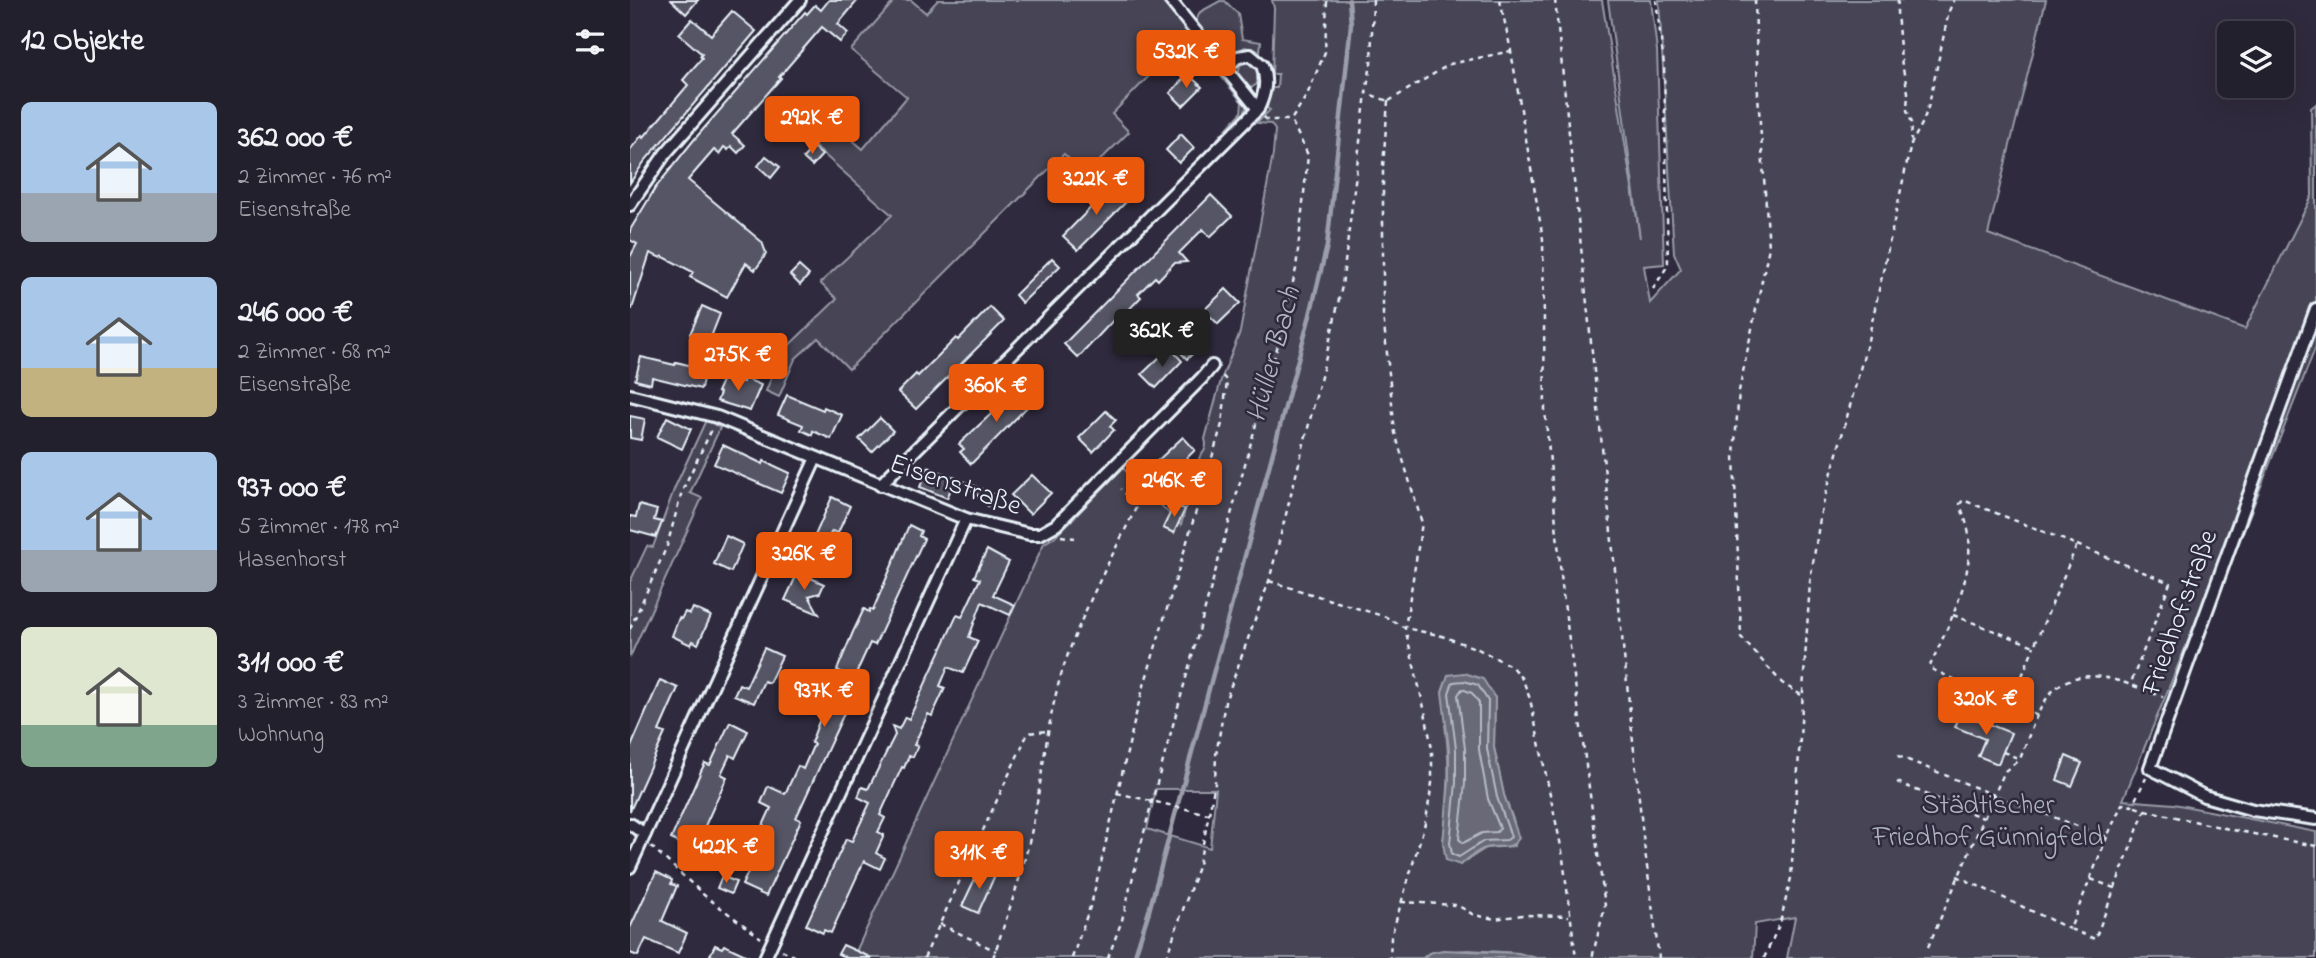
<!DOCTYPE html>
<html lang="de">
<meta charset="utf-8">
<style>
:root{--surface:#23202e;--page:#2f2d3a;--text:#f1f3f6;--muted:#a3a3aa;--line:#403e4a;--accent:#ea580c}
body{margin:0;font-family:"Indie Flower",sans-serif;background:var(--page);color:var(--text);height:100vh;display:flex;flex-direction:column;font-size:26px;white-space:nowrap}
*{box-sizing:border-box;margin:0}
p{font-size:23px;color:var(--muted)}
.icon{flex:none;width:38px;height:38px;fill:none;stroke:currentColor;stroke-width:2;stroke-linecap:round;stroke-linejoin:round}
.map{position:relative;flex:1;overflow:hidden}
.sheet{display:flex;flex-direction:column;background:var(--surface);width:630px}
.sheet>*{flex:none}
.fabs{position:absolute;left:1587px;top:21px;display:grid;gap:14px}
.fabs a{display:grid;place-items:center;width:77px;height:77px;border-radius:10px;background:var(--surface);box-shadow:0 7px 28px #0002,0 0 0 2px var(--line);font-size:35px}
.price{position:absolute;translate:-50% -60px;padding:0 16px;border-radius:7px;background:var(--accent);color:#fff;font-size:23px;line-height:46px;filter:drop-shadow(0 2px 4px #0008)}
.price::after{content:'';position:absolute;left:50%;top:42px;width:21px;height:16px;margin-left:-10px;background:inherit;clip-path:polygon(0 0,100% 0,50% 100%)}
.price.on{background:#222;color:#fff}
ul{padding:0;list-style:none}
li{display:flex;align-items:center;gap:21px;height:175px;padding:0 21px}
li span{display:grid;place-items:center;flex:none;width:196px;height:140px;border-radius:10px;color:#555}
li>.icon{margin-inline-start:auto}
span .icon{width:84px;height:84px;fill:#fffc;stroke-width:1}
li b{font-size:30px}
h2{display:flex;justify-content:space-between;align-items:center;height:84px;padding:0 21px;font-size:30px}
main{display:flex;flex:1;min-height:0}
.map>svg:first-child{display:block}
.green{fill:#464455;stroke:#979aa6;stroke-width:2;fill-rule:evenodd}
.water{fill:#696978;stroke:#9c9fab;stroke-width:2}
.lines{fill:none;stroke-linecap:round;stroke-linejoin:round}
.shore{stroke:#b5bbc5;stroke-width:2}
.stream{stroke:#9c9fab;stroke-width:4.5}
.building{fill:#575565;stroke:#e8f1f8;stroke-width:2}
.minor-casing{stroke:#e8f1f8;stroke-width:16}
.path{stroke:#e8f1f8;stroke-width:2.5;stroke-dasharray:5 5;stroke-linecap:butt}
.minor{stroke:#2f2a3d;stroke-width:10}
.labels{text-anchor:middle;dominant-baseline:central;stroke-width:5;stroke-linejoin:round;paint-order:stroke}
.street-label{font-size:28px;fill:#e8f1f8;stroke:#2f2a3d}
.park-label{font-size:28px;fill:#afb4bf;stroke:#2f2a3d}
.water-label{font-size:30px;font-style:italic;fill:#afb4be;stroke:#2f2a3d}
</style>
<main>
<section class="sheet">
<h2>12 Objekte<svg class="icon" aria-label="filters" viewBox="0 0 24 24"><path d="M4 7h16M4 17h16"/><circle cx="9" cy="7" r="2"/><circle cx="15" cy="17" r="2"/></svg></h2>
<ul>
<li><span style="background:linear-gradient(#a9c7e8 65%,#9aa5b1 0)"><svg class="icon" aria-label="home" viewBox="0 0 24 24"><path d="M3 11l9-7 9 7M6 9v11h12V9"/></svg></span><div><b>362 000 €</b><p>2 Zimmer · 76 m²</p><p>Eisenstraße</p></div></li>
<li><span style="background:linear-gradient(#a9c7e8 65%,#c2b280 0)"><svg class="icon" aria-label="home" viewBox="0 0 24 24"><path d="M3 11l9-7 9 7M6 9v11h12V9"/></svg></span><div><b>246 000 €</b><p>2 Zimmer · 68 m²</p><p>Eisenstraße</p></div></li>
<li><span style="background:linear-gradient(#a9c7e8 70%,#9aa5b1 0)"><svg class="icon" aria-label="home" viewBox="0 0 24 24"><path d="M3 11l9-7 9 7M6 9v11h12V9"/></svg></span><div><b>937 000 €</b><p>5 Zimmer · 178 m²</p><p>Hasenhorst</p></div></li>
<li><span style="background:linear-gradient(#dfe7d0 70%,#7fa58c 0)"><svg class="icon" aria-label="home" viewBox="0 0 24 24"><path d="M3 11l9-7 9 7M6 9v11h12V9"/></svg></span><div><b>311 000 €</b><p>3 Zimmer · 83 m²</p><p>Wohnung</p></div></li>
</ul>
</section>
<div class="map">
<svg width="1686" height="958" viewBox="0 0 1686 958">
<rect width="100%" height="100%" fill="#2f2a3d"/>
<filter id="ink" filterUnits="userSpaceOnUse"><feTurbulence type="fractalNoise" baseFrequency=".0143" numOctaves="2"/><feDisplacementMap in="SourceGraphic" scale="14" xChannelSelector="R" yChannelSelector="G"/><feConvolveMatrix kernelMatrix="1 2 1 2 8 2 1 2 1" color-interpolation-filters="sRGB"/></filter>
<g filter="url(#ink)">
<g class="green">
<polygon points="265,0 281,0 296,13 308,0 533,0 614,99 616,107 614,116 591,139 588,138 611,113 612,102 558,36 482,114 499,132 455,175 434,154 219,369 188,338 165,359 149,397 136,391 151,353 207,299 190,283 262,215 172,135 191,113 233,149 277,97 221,50"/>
<path d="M642,0H972L1010,238L978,0H1021L1027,51L1034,264L1014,266L1020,303L1051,269L1044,253L1029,0H1416L1358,234L1615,329L1682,196L1681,108L1686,104V346L1608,545L1598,543L1493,800L1544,804L1686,832V958H1157L1165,917L1125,924L1123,958H906L888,953L838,950L799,953L793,958H223L414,543L425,537L493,468L551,525L570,456C576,451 577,445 575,439L591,380L610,332L643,154L645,130L641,124L627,123L640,110L637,108L640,88H647L648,74H642L644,8ZM865,698L864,747L874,795L884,822V846L856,848L830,865L813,843C818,803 821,765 815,725ZM526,789H586L580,848L517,829Z"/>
<polygon points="590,1 595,1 608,14 612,39 631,42 630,51 615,47 598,56 593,56 565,23 570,12"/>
<polygon points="618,61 627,67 627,84 621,88 617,86 608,76 610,65"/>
<polygon points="76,420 90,428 60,493 72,498 0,657 0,582 17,546 23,547 45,487"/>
</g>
<g class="water">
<path d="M834,673L853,679L865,698L864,748L874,795L889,838C880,852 870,844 856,848C847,850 838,859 830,865L816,860L813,843L819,782V749L812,692L818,675Z"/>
<polygon points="813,950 888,953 906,958 793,958 799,953"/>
</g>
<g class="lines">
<g class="shore">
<polygon points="834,681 848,685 858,701 857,749 867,797 881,837 877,840 854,841 829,857 822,854 820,843 826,783 826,749 819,693 823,682"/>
<polygon points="832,689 842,693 849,703 849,750 858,799 870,828 867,832 852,833 833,843 829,839 835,783 835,749 828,695"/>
</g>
<polyline class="stream" points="504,958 519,911 680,315 697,246 721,24 719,0"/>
</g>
<g class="building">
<polygon points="41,0 68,0 56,14"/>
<polygon points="199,0 228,0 208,24 218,33 210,42 192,27 149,77 151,78 102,134 115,145 108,153 101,146 98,150 94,147 89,154 84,150 58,180 132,242 136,253 133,259 125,270 116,263 97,297 60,277 63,272 32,256 31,258 20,253 2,309 0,309 0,257 7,244 0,240 0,230 26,187 63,141 175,12 177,14 185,5 191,10"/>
<polygon points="102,11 126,31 14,162 0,183 0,150 12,135 14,137 58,85 53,80 72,58 70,56 72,54 49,34 62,19 81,35"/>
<polygon points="558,74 572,87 553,106 540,93"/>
<polygon points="551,134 564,148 549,163 536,150"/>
<polygon points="183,147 192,155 182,166 173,158"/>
<polygon points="136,156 150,167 141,178 128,166"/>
<polygon points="484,184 499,199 448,250 433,236"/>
<polygon points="581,195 602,216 580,237 573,229 549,253 557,262 544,263 528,280 525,277 508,294 511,297 491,318 488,315 448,358 434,344"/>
<polygon points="422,258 430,266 392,303 385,295"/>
<polygon points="169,266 179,275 170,285 160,275"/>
<polygon points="596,289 610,303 588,324 574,310"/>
<polygon points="72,306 90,314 79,342 60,334"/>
<polygon points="360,307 374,321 286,409 268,392 286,374 288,376 326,338 328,340"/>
<polygon points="568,333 576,341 557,359 549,351"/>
<polygon points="140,351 150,355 143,372 133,367"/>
<polygon points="543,351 552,361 526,388 512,374 534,353 538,357"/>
<polygon points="11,357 45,365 46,362 75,369 71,389 22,377 21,384 5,380"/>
<polygon points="95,374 113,382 114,378 131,385 120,411 87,401 90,393 87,392"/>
<polygon points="392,385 405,399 341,464 330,452 334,449 329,444"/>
<polygon points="157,395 193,410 194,407 212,415 201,439 183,431 182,435 171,430 173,425 148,415"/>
<polygon points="476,411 486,420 480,426 484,430 463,452 449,438"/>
<polygon points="0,416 15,419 11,440 0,438"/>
<polygon points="37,417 61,429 52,449 27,437"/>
<polygon points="250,418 263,431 242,452 229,439"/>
<polygon points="553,437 565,450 521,493 507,480"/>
<polygon points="93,445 133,464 134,461 160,473 151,493 84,464"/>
<polygon points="298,467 326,478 317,498 290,487"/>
<polygon points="402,475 421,493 400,514 381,495"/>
<polygon points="333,481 368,496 358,506"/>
<polygon points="202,497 220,506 208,533 202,531 190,554 179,549"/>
<polygon points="9,505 27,510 24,520 32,522 26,537 0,530 0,516 6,517"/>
<polygon points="544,505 555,509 544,533 533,528"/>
<polygon points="279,525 291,531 289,536 294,539 245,645 240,643 229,667 217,694 222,696 166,818 171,820 136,896 112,885 127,853 108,844 113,833 127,839 141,808 131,803 138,786 155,794 168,766 173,769 184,744 181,743 191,716 211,672 207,670 223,632 234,609 239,612 240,609 243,610"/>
<polygon points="96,536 113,544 101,572 84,564"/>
<polygon points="357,550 379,562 363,595 385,605 380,615 352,602 339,637 348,641 333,673 318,667 310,686 315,688 302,716 298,714 284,745 288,746 283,757 279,756 274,768 272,767 250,815 255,818 248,832 254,835 246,853 255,858 250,869 234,861 201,933 194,930 193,933 176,925 216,839 222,841 240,803 228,797 232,787 238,789 265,735 262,726 269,729 275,717 279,719 327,615 332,617 340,600 350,579 344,577"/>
<polygon points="168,572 194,584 190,593 179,596 189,614 155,600"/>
<polygon points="63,608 81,616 68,644 63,641 61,645 42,636 49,618 51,619 55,612 60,614"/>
<polygon points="134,648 152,656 139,683 134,681 124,703 104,695 109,684 116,687"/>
<polygon points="30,680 48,688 29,731 35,733 0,811 0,749"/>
<polygon points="1331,713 1381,733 1368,764 1348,756 1355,739 1325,727"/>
<polygon points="100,722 118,731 105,758 100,755 91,774 97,777 66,846 59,843 57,847 41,839 71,771 75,763 80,765"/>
<polygon points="1436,756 1452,763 1442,786 1427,780"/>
<polygon points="350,868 365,875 348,913 332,906"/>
<polygon points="26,872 42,880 41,884 47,886 32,921 57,933 48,953 16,939 8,956 0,953 0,928"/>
<polygon points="92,876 106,882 101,894 87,888"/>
<polygon points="85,945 92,948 94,945 122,958 87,958 80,955"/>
<polygon points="213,945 242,958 217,958 208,954"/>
</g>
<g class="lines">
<g class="minor-casing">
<g id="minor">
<polyline points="540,0 628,109"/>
<polyline points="0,205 35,154 170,0"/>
<polyline points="1686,309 1520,768 1574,796 1623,810 1686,819"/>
<polyline points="0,395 87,417 336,519 399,534 410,534 426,525 572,378 582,366"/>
<path d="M250,485L628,109C635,94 638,81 632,65L620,55L608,57L595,68"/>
<polyline points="0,824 15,834"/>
<polyline points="0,867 186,458"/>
<polyline points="135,958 336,519"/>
</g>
</g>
<g class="path">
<polyline points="743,0 741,64 736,93 758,101"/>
<polyline points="870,0 881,51 913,239 915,411 933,595 975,906 962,958"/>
<polyline points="925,0 1013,836 1029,958"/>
<polyline points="1125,0 1128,95 1139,247 1109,391 1104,455 1111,637 1152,683 1171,695"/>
<polyline points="1268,0 1267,12 1271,60 1278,92 1277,110 1282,123 1281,140"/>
<polyline points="758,101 753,166 753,314 765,433 792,523 775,628 795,712 802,749 802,783 796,820 761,937 760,958"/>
<polyline points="759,101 820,64 881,51"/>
<polyline points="634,117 637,120 661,120"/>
<polyline points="1023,289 1038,265 1034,65 1026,0"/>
<polyline points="431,536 445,538"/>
<polyline points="1447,545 1540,583 1500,685"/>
<polyline points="639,581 756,617 775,628 809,635 848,649 881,666 893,680 900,699 932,851 946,958"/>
<path d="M1323,615L1404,646L1447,545L1333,500L1330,504C1333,514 1338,525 1339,536C1343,581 1317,628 1299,668L1408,716"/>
<polyline points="0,629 37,546 52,491 82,429"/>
<polyline points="1381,704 1404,646"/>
<path d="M1373,752L1390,759C1398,739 1405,715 1417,698C1446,657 1497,684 1533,697"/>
<polyline points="1268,756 1364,795 1375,771 1390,759"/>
<polyline points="1267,782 1353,818"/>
<polyline points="487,793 578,814"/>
<polyline points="1515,810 1603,830 1686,846"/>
<polyline points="1477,837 1440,929 1465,939 1515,810 1502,806"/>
<polyline points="21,846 75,896 131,938"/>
<polyline points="1327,876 1440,929"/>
<polyline points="1461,879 1484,888"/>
<polyline points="771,902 827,905 844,915 865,919 892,915 939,916"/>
<polyline points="310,924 366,951"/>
<polyline points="1298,947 1364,795 1477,837 1492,804 1502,806 1516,778"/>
<polyline points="152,950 167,958"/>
<polyline points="294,958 398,733 418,731"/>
<path d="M363,958C379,910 396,864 405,814C413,770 417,726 429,682C445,625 480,560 507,506L491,489"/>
<polyline points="442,958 462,901 508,706 592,424 597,381 590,373"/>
<polyline points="478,958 492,920 522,801 652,330 666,269 678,155 661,120 677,95 695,52 697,0"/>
<polyline points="536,958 569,864 585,783 586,755 595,702 639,581 696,357 712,286 736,93"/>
<polyline points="1134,958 1150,923 1161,878 1180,582 1191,512 1238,340 1281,144 1293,122 1299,104 1319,11 1324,0"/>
</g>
<use href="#minor" class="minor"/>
</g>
</g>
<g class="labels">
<g class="street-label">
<text transform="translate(325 486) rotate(19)">Eisenstraße</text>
<text transform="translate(1551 613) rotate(-70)">Friedhofstraße</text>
</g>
<g class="park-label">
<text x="1358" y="806">Städtischer<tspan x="1358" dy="32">Friedhof Günnigfeld</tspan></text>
</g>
<g class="water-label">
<text transform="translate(645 355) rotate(-75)">Hüller Bach</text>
</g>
</g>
</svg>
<div class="fabs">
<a><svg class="icon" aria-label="layers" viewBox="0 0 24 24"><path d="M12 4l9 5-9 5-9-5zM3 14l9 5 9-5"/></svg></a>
</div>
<b class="price" style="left:556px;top:90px">532K €</b>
<b class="price" style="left:182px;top:156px">292K €</b>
<b class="price" style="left:466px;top:217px">322K €</b>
<b class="price on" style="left:532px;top:369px">362K €</b>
<b class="price" style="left:108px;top:393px">275K €</b>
<b class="price" style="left:366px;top:424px">360K €</b>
<b class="price" style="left:544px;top:519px">246K €</b>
<b class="price" style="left:174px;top:592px">326K €</b>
<b class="price" style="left:194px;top:729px">937K €</b>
<b class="price" style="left:1356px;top:737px">320K €</b>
<b class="price" style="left:96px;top:885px">422K €</b>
<b class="price" style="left:349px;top:891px">311K €</b>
</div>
</main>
